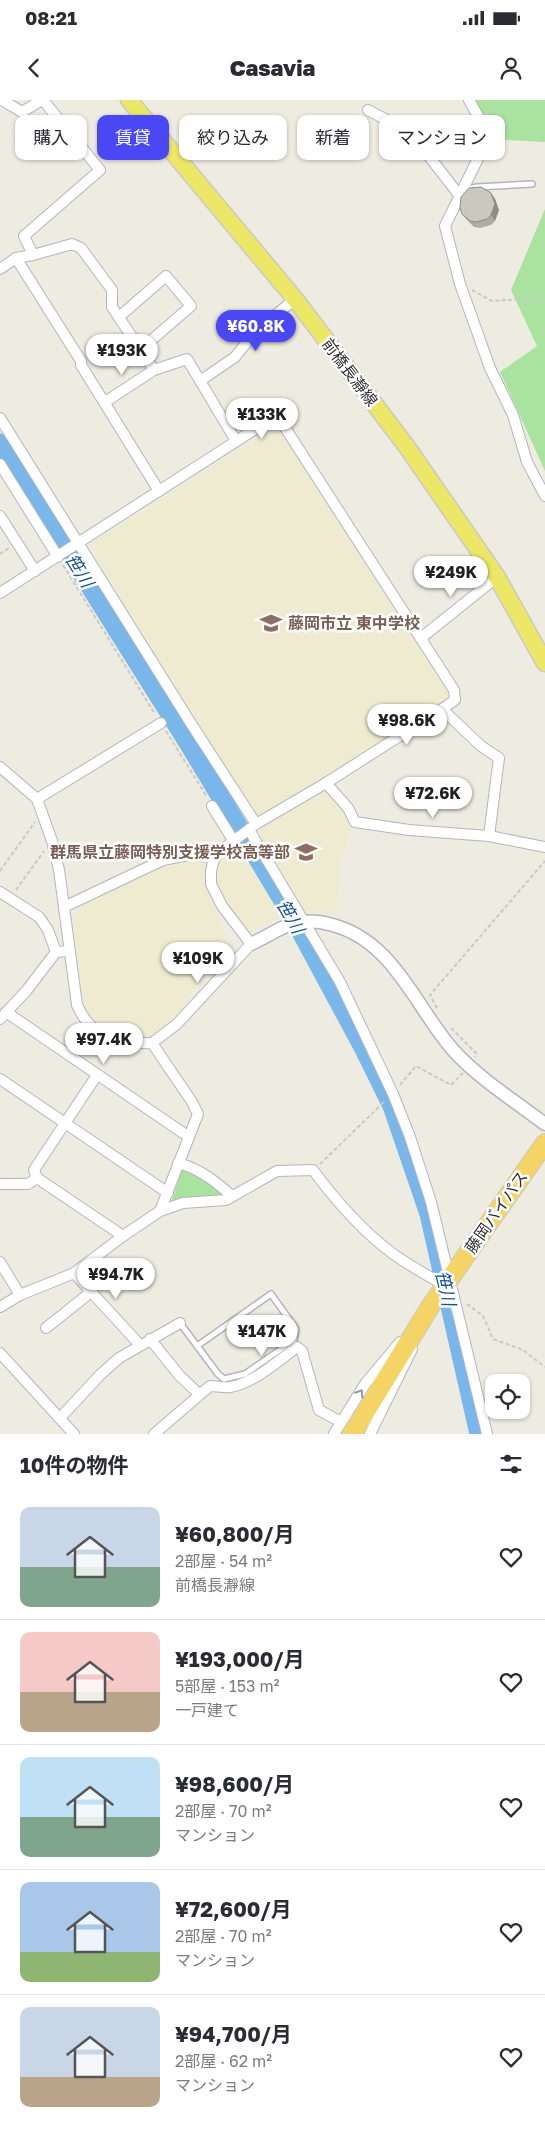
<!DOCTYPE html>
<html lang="ja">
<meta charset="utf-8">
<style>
:root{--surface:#fff;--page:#f2f2f3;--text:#2b2b33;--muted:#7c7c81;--line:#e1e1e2;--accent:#4948f4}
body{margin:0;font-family:"Golos Text","Noto Sans JP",sans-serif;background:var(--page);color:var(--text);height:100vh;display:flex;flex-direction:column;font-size:19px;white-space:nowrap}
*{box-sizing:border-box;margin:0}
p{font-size:16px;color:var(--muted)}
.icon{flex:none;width:28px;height:28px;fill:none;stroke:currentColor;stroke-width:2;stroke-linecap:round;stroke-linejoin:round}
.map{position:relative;height:1334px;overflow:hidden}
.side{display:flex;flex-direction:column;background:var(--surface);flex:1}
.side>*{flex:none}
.top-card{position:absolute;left:15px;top:15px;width:515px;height:45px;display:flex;gap:10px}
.tools{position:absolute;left:485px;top:1274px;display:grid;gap:10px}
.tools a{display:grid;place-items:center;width:45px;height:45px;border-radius:10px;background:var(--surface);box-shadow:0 1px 4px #0004;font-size:25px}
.price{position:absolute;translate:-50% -42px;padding:0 11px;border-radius:18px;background:#fff;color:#222;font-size:16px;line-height:32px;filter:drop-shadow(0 1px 2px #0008)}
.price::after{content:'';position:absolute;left:50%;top:30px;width:15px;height:11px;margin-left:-8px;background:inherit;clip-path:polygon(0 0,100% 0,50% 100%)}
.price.current{background:var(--accent);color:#fff}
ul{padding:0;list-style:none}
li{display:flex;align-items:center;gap:15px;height:125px;padding:0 20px}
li+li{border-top:1px solid var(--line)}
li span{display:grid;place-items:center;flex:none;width:140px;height:100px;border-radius:10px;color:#555}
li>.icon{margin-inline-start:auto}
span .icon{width:60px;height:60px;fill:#fffc;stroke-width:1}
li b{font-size:21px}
h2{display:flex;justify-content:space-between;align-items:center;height:60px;padding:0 20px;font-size:21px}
.pill{padding:0 18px;border-radius:10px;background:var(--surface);box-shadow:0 1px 4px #0004;font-size:18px;line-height:45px}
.pill.current{background:var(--accent);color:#fff}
.status{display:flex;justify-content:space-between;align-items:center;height:35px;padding:0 25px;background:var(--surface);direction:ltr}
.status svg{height:14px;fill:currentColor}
header{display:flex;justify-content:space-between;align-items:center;height:65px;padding:0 20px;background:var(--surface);font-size:22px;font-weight:800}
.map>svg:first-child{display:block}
.education{fill:#efebd1}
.green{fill:#aae2a0}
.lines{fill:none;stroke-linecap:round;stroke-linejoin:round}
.river{stroke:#79b7eb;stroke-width:19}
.service-casing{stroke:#b4b4c0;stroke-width:8}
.minor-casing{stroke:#b4b4c0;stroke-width:12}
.tertiary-casing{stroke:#b4b4c0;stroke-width:15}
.primary-casing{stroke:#c9c9c9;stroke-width:19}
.trunk-casing{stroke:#c9c9c9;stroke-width:20}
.path{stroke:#c9c9c9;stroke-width:2;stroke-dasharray:4 2.5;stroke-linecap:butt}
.service{stroke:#fff;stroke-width:5}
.minor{stroke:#fff;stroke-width:10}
.tertiary{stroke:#fff;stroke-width:12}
.primary{stroke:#ede767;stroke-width:16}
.trunk{stroke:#f3d464;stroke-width:18}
.wall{fill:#aeada4}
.shaded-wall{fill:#8d8d86}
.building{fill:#cac9bf;stroke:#8d8d86}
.oneway{stroke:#969696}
.labels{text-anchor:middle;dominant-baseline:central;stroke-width:5;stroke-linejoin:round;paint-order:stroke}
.street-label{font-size:16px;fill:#2e2e2e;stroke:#fff}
.education-label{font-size:16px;font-weight:bold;fill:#785e54;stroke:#fff;text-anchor:start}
.water-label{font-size:18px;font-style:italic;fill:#12529d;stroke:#fff}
</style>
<div class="status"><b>08:21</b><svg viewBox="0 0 49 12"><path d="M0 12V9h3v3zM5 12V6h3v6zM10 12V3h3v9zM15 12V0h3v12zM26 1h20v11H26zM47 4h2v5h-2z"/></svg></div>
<header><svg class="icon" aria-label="back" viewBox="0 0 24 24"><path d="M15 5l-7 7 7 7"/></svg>Casavia<svg class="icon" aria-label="person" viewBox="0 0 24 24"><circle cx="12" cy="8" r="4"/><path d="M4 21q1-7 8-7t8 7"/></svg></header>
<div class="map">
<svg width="545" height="1334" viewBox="0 0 545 1334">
<rect width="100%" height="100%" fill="#eeebe1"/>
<g class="education">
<polygon points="272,328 284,334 450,593 449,600 262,717 254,713 93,454 96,441"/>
<polygon points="325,689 344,711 351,725 339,772 337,814 304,813 255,733"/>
<polygon points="235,743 281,817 252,832 248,831 224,803 219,790 216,773 222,754"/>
<polygon points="190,760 204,760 208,765 208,793 224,828 223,838 220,848 177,916 145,941 105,933 91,920 83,906 73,818 84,804 163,765"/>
</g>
<g class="green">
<polygon points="472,0 545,0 545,42 492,39"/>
<polygon points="545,109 545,371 500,272 537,246 511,190"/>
<polygon points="182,1069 204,1079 225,1096 171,1103"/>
</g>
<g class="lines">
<polyline class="river" points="0,343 190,646 294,819 364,949 392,1006 429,1114 479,1334"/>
<g class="service-casing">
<g id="service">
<polyline points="468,89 477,87 532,84"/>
<polyline points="180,1223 218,1274 224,1279 245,1274 294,1240 296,1229 271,1194 197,1246"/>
</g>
</g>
<g class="minor-casing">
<g id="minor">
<polyline points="2,0 22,12 42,0"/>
<polyline points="469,0 487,32 485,44 445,126 460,184 490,268 513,315 527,362 545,396"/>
<polyline points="368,10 411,33 459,95"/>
<polyline points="33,155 24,136 100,70 43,0"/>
<polyline points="16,158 81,261 81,265 159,391"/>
<polyline points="0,169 16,158 33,155 72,144 81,148 112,190 112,207 154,270 187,259 236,341"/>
<polyline points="119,217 166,176 191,206 140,250"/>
<polyline points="200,281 235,257 255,232 295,199"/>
<polyline points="105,302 154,270"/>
<polyline points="0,318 190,622 256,724"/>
<polyline points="0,364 58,457"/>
<polyline points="0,416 35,471"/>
<polyline points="0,493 274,317 284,326 454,590 455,600 442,609 326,683 256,724 215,755 211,771 211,784 222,806 251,844 177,924 152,943 192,1002 198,1014 160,1111"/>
<polyline points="421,538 497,477"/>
<polyline points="442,609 481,646 499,658 489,736"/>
<polyline points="0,667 37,699 52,741 59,770 64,807"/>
<polyline points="326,683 348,708 355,722 409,730 489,736 545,747"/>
<polyline points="37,699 161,623"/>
<polyline points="212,706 233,740"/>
<polyline points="249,730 340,882 393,994 410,1037 431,1102 487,1334"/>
<polyline points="0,792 39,817 48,830 56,852"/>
<polyline points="6,912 189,1037"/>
<polyline points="0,919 27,890 56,852 69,851"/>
<path d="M152,943C142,944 134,942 124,940C99,935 88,929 77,905L64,807L163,760L193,754L215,759"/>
<polyline points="0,979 168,1093"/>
<path d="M178,1063C200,1069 215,1081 232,1096"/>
<polyline points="37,1078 34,1070 97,975"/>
<polyline points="0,1084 28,1084 37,1078 123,1136"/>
<polyline points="0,1162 20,1195"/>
<polyline points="74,1173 140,1245"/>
<path d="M0,1207L20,1195L74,1173L123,1136L160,1111L183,1103L226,1100L277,1071L313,1070C336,1101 361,1130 392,1153C408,1165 427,1175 444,1185"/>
<polyline points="46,1228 91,1192"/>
<polyline points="150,1239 179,1275 199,1294"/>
<polyline points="0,1253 74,1334"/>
<polyline points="60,1318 101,1274 119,1258 180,1223"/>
<path d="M154,1334L210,1286C217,1286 223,1288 230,1287C254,1283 278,1261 297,1247L302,1251L319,1310L341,1322"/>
<polyline points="334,1334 365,1284 400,1242"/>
<polyline points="370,1334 412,1249"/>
</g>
</g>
<g class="tertiary-casing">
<path id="tertiary" d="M251,844C262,839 273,832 284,827C297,821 315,820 329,824C393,839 414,905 453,950C477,977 516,1002 545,1024"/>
</g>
<g class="primary-casing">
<polyline id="primary" points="129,0 295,199 407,347 497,477 545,563"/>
</g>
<g class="trunk-casing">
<polyline id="trunk" points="352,1334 430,1207 545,1043"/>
</g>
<g class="path">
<polyline points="472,190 492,201 538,198 545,204"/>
<polyline points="0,454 9,448"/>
<polyline points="63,465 155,614"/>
<polyline points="166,631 207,697"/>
<polyline points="0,771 35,722"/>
<polyline points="16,790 44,751"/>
<polyline points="437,908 430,895 545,761"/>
<polyline points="451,928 477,954 475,957"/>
<polyline points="400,985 416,966 451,985 463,973"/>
<polyline points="320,1064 385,1001"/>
<polyline points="467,1204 483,1216 493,1239 523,1250 545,1267"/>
</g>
<use href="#service" class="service"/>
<use href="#minor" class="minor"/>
<use href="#tertiary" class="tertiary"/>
<use href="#primary" class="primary"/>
<use href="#trunk" class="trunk"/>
</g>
<polygon class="wall" points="491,93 495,99 499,110 495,121 491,125 480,128 474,127 466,119 462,114"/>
<polygon class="shaded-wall" points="491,93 495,99 499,110 495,121 491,115"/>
<polygon class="building" points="481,87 491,93 495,104 491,115 487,119 476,122 470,121 462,114 460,108 461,97 469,88"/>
<defs><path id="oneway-chevron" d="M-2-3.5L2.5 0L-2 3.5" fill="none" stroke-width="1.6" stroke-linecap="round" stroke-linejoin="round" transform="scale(1.25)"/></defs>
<use class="oneway" href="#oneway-chevron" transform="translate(360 1293) rotate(-57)"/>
<defs>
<g id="school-bare" transform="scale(1.725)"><path d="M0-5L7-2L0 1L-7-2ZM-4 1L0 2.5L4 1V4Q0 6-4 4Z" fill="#8d6e63" stroke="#fff" stroke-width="2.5" paint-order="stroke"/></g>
</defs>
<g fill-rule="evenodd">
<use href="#school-bare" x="271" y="523"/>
<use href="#school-bare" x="306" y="752"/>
</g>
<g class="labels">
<g class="street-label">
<text transform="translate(350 272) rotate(53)">前橋長瀞線</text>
<text transform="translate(496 1112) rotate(-55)">藤岡バイパス</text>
</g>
<g class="education-label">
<text x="288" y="523">藤岡市立 東中学校</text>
<text x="290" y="752" text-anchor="end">群馬県立藤岡特別支援学校高等部</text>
</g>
<g class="water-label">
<text transform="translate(80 470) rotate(58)">笹川</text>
<text transform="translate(291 816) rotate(60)">笹川</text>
<text transform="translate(446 1188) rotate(77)">笹川</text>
</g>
</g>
</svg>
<div class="tools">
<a><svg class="icon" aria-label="locate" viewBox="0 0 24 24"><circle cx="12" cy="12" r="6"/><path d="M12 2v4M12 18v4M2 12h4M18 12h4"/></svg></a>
</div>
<b class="price current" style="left:256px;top:252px">¥60.8K</b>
<b class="price" style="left:122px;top:276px">¥193K</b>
<b class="price" style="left:262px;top:340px">¥133K</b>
<b class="price" style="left:451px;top:498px">¥249K</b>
<b class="price" style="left:407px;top:646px">¥98.6K</b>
<b class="price" style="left:433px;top:719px">¥72.6K</b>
<b class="price" style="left:198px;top:884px">¥109K</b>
<b class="price" style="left:104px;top:965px">¥97.4K</b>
<b class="price" style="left:116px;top:1200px">¥94.7K</b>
<b class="price" style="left:262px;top:1257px">¥147K</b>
<div class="top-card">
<a class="pill">購入</a>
<a class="pill current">賃貸</a>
<a class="pill">絞り込み</a>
<a class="pill">新着</a>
<a class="pill">マンション</a>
</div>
</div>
<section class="side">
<h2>10件の物件<svg class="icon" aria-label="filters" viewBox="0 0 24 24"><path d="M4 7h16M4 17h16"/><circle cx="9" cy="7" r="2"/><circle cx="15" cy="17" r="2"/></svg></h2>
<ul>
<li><span style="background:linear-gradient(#c9d6e8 60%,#7fa58c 0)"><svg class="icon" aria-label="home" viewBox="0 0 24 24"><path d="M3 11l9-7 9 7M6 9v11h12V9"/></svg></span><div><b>¥60,800/月</b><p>2部屋 · 54 m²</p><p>前橋長瀞線</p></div><svg class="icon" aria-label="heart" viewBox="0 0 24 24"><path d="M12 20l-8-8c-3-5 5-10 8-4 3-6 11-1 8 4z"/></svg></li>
<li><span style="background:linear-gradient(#f6c9c9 60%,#b9a48a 0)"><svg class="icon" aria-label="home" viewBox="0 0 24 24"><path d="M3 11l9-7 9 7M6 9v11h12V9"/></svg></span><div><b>¥193,000/月</b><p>5部屋 · 153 m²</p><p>一戸建て</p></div><svg class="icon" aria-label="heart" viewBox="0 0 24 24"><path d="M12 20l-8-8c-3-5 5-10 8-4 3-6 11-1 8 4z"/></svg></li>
<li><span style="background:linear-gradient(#bfe0f5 60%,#7fa58c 0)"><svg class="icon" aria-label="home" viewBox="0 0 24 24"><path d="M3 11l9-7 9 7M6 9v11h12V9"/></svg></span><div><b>¥98,600/月</b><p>2部屋 · 70 m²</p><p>マンション</p></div><svg class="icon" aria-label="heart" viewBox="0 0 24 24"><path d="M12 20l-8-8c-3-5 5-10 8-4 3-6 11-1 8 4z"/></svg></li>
<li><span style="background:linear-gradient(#a9c7e8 70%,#8fb573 0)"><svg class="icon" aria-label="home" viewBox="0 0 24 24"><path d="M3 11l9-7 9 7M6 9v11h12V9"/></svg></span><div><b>¥72,600/月</b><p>2部屋 · 70 m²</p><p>マンション</p></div><svg class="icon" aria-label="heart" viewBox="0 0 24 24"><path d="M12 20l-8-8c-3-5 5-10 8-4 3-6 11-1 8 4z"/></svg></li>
<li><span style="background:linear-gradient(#c9d6e8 70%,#b9a48a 0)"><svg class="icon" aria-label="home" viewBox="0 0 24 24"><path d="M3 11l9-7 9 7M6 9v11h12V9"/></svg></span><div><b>¥94,700/月</b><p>2部屋 · 62 m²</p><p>マンション</p></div><svg class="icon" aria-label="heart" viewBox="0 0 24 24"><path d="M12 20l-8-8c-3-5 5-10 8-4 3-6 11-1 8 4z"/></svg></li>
</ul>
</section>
